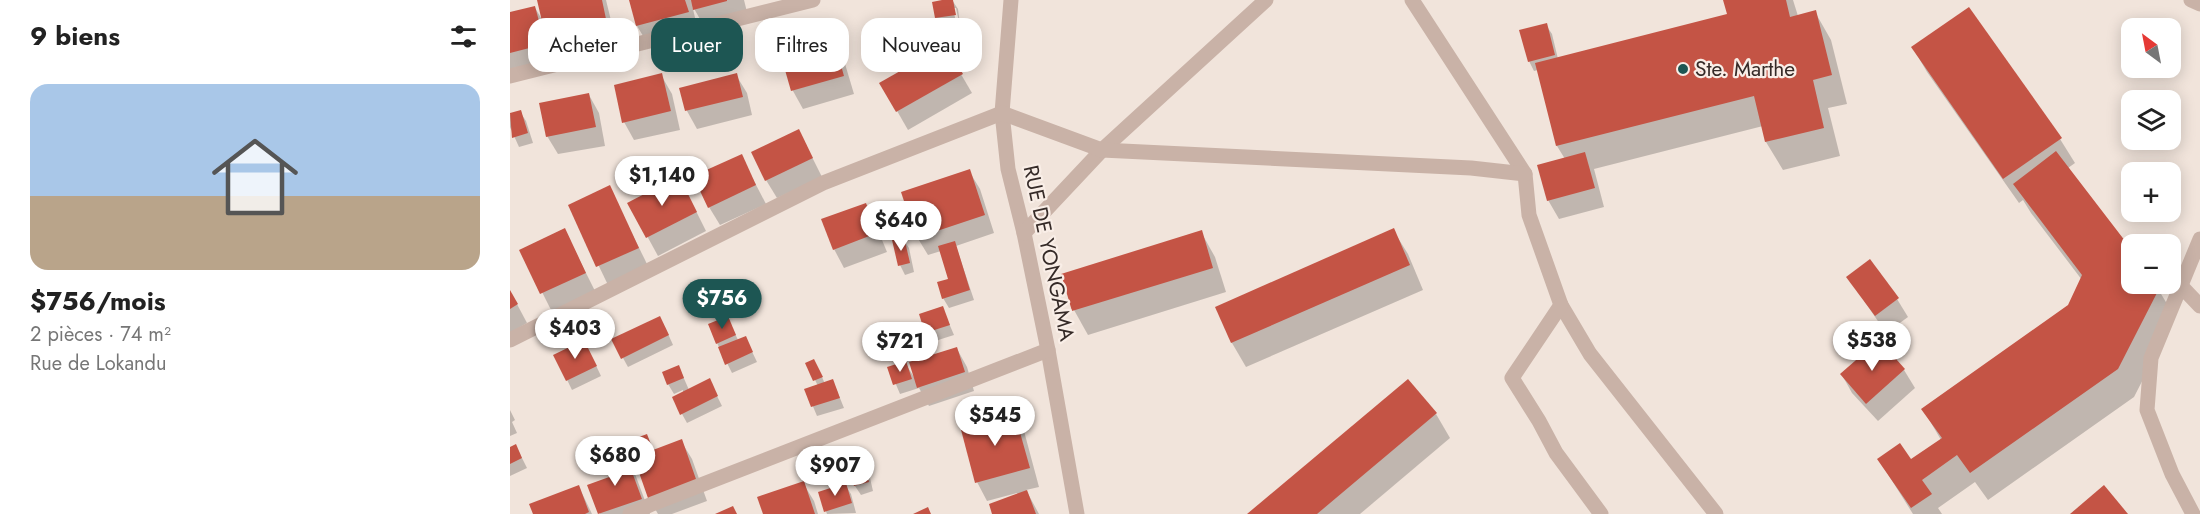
<!DOCTYPE html>
<html lang="fr">
<meta charset="utf-8">
<style>
:root{--surface:#fff;--page:#f6f6f6;--text:#222;--muted:#767676;--accent:#1d5653}
body{margin:0;font-family:Jost,sans-serif;background:var(--page);color:var(--text);height:100vh;display:flex;flex-direction:column;font-size:22px;white-space:nowrap}
*{box-sizing:border-box;margin:0}
p{font-size:20px;color:var(--muted)}
.icon{flex:none;width:33px;height:33px;fill:none;stroke:currentColor;stroke-width:2;stroke-linecap:round;stroke-linejoin:round}
.map{position:relative;flex:1;overflow:hidden}
.panel{display:flex;flex-direction:column;background:var(--surface);width:510px}
.panel>*{flex:none}
.hud{position:absolute;left:18px;top:18px;width:570px;height:54px;display:flex;gap:12px}
.needle{width:39px;rotate:328deg}
.buttons{position:absolute;left:1611px;top:18px;display:grid;gap:12px}
.buttons a{display:grid;place-items:center;width:60px;height:60px;border-radius:12px;background:var(--surface);box-shadow:0 3px 15px #0003;font-size:30px}
.price{position:absolute;translate:-50% -51px;padding:0 14px;border-radius:21px;background:#fff;color:#222;font-size:20px;line-height:39px;filter:drop-shadow(0 2px 3px #0008)}
.price::after{content:'';position:absolute;left:50%;top:36px;width:18px;height:14px;margin-left:-9px;background:inherit;clip-path:polygon(0 0,100% 0,50% 100%)}
.price.selected{background:var(--accent);color:#fff}
ul{padding:0;list-style:none}
li{display:grid;align-content:center;gap:12px;height:318px;padding:0 30px}
li span{display:grid;place-items:center;height:186px;border-radius:18px;color:#555}
li>.icon{margin-inline-start:auto}
span .icon{width:108px;height:108px;fill:#fffc;stroke-width:1}
li b{font-size:26px}
h2{display:flex;justify-content:space-between;align-items:center;height:72px;padding:0 30px;font-size:26px}
.pill{padding:0 21px;border-radius:18px;background:var(--surface);box-shadow:0 3px 15px #0003;font-size:21px;line-height:54px}
.pill.selected{background:var(--accent);color:#fff}
main{display:flex;flex:1;min-height:0}
.map>svg:first-child{display:block}
.shadow{fill:#0003;fill-rule:evenodd}
.building{fill:#c45445}
.lines{fill:none;stroke-linecap:round;stroke-linejoin:round}
.minor{stroke:#c9b2a7;stroke-width:15}
.poi-dot{fill:#1d5653;stroke:#f9eee7;stroke-width:2}
.labels{text-anchor:middle;dominant-baseline:central;stroke-width:4.5;stroke-linejoin:round;paint-order:stroke}
.poi-label{font-size:21px;fill:#352a27;stroke:#f9eee7;text-anchor:start}
.street-label{font-size:21px;fill:#352a27;stroke:#f9eee7}
</style>
<main>
<section class="panel">
<h2>9 biens<svg class="icon" aria-label="filters" viewBox="0 0 24 24"><path d="M4 7h16M4 17h16"/><circle cx="9" cy="7" r="2"/><circle cx="15" cy="17" r="2"/></svg></h2>
<ul>
<li><span style="background:linear-gradient(#a9c7e8 60%,#b9a48a 0)"><svg class="icon" aria-label="home" viewBox="0 0 24 24"><path d="M3 11l9-7 9 7M6 9v11h12V9"/></svg></span><div><b>$756/mois</b><p>2 pièces · 74 m²</p><p>Rue de Lokandu</p></div></li>
</ul>
</section>
<div class="map">
<svg width="1690" height="514" viewBox="0 0 1690 514">
<rect width="100%" height="100%" fill="#f1e4db"/>
<g class="shadow">
<polygon points="28,0 96,0 105,37 97,39 101,57 49,61 41,47 44,63 0,73 0,14 25,8 33,21"/>
<polygon points="120,0 234,0 238,16 195,28 182,5 188,30 138,44 127,26"/>
<path d="M442,0L448,9L450,24L432,27L426,18L423,3ZM443,8H446L449,22H446Z"/>
<polygon points="1215,0 1283,0 1288,16 1305,12 1321,40 1337,104 1318,108 1330,156 1273,170 1256,142 1253,126 1084,169 1094,207 1049,219 1038,200 1055,159 1047,146 1028,70 1024,71 1019,61 1036,25 1042,34 1048,59 1218,15"/>
<polygon points="320,29 330,47 344,94 293,109 283,91 269,43"/>
<polygon points="435,47 462,93 398,130 371,83"/>
<polygon points="1403,48 1550,139 1565,163 1558,168 1622,284 1645,284 1665,317 1624,397 1478,500 1465,482 1428,508 1432,514 1403,514 1369,460 1401,461 1431,440 1413,409 1560,306 1572,280 1521,213 1513,200 1509,203 1417,72"/>
<polygon points="151,75 162,94 170,130 124,140 114,122"/>
<polygon points="226,75 237,93 242,115 187,129 177,111 171,89"/>
<polygon points="79,95 89,113 95,146 48,154 37,136"/>
<polygon points="10,112 16,121 23,143 9,147 0,127 0,115"/>
<polygon points="289,131 312,177 267,198 256,180"/>
<polygon points="231,156 256,204 210,225 199,207"/>
<polygon points="459,171 470,189 484,233 446,246 464,300 439,308 433,298 439,280 431,251 418,255 407,237"/>
<polygon points="99,187 138,266 98,285 60,206"/>
<polygon points="179,197 196,231 148,256 119,203"/>
<polygon points="355,205 365,223 377,252 334,268 324,249"/>
<polygon points="384,208 389,217 392,230 374,234 369,224"/>
<polygon points="54,229 85,291 42,312 11,250"/>
<polygon points="883,230 898,254 913,290 736,367 722,343 707,308"/>
<polygon points="691,232 705,257 716,292 578,335 564,310"/>
<polygon points="393,239 399,248 404,272 395,275 390,265"/>
<polygon points="1338,277 1387,299 1398,317 1376,333"/>
<polygon points="0,291 17,323 0,333"/>
<polygon points="432,307 444,335 422,342 411,315"/>
<polygon points="155,327 163,345 118,367 113,358"/>
<polygon points="222,327 228,340 235,337 247,362 222,373 207,343"/>
<polygon points="447,349 457,367 464,391 419,406 409,388 390,394 379,368 395,363 404,377"/>
<polygon points="79,351 91,376 62,390 45,355"/>
<polygon points="297,364 309,370 315,384 323,381 334,408 307,416 296,390 308,386"/>
<polygon points="169,367 179,390 204,390 212,406 177,423 172,414 173,390 164,394 158,384"/>
<polygon points="1394,370 1405,388 1368,421 1342,393 1332,375"/>
<polygon points="0,410 5,420 2,422 7,433 0,436"/>
<polygon points="503,413 514,431 529,487 516,490 529,514 484,514 508,495 507,493 477,501 467,482"/>
<polygon points="926,414 940,438 850,514 740,514"/>
<polygon points="137,436 145,451 171,441 182,459 197,501 162,514 148,514 140,500"/>
<polygon points="6,446 17,468 0,476 0,448"/>
<polygon points="114,455 125,474 140,514 90,514 79,486 104,477"/>
<polygon points="354,468 360,478 363,491 351,495 345,486"/>
<polygon points="293,483 304,501 308,514 254,514"/>
<polygon points="335,485 341,494 346,513 317,514 309,493"/>
<polygon points="69,487 82,514 24,514"/>
</g>
<g class="building">
<polygon points="27,0 92,0 96,19 87,21 91,38 63,45 61,37 37,43"/>
<polygon points="119,0 175,0 179,12 126,26"/>
<polygon points="181,0 217,0 217,1 183,10"/>
<polygon points="432,0 443,0 446,15 425,18 422,2"/>
<polygon points="1213,0 1276,0 1280,17 1306,10 1322,75 1303,80 1314,128 1255,142 1244,96 1046,146 1025,63 1217,14"/>
<polygon points="25,6 35,44 0,53 0,12"/>
<polygon points="1459,7 1552,138 1493,179 1401,47"/>
<polygon points="1037,23 1045,55 1018,62 1009,30"/>
<polygon points="320,27 334,76 281,91 267,42"/>
<polygon points="436,45 453,74 386,112 369,83"/>
<polygon points="152,73 161,111 112,123 104,85"/>
<polygon points="227,73 233,97 175,111 169,88"/>
<polygon points="79,93 86,127 36,137 29,103"/>
<polygon points="11,110 18,133 2,138 0,113"/>
<polygon points="289,129 303,158 255,181 241,152"/>
<polygon points="1546,151 1622,250 1622,284 1647,284 1650,287 1608,369 1460,473 1447,455 1412,480 1422,494 1401,508 1367,459 1390,443 1401,459 1432,438 1411,409 1558,305 1572,275 1503,184"/>
<polygon points="1075,152 1085,188 1037,201 1027,165"/>
<polygon points="232,154 246,185 198,208 183,176"/>
<polygon points="460,169 475,215 406,238 391,192"/>
<polygon points="169,176 187,212 136,238 117,203"/>
<polygon points="100,185 129,248 86,267 58,205"/>
<polygon points="356,203 367,233 323,250 311,219"/>
<polygon points="385,206 387,221 367,225 365,210"/>
<polygon points="55,228 76,273 30,294 9,250"/>
<polygon points="884,228 900,265 721,343 705,307"/>
<polygon points="692,230 703,268 562,311 551,274"/>
<polygon points="394,237 400,263 388,266 382,240"/>
<polygon points="445,241 460,290 432,299 427,282 438,279 428,246"/>
<polygon points="1360,259 1389,298 1365,316 1336,277"/>
<polygon points="0,290 8,304 0,309"/>
<polygon points="433,306 440,325 415,333 409,314"/>
<polygon points="150,316 159,335 111,359 101,339"/>
<polygon points="218,316 226,335 206,344 198,324"/>
<polygon points="236,336 243,352 215,365 208,347"/>
<polygon points="74,340 87,366 56,381 43,355"/>
<polygon points="1369,340 1395,369 1356,404 1330,374"/>
<polygon points="447,347 455,372 407,388 399,362"/>
<polygon points="304,359 313,377 303,381 295,363"/>
<polygon points="396,361 402,379 383,385 377,367"/>
<polygon points="169,365 174,378 157,385 152,372"/>
<polygon points="200,378 208,396 170,415 162,397"/>
<polygon points="323,379 330,398 301,407 294,389"/>
<polygon points="898,379 927,413 807,514 737,514"/>
<polygon points="504,411 520,468 465,483 450,426"/>
<polygon points="137,434 143,450 172,439 187,482 139,501 118,441"/>
<polygon points="6,444 12,458 0,464 0,447"/>
<polygon points="115,453 132,499 88,514 77,485 102,476 97,460"/>
<polygon points="355,466 359,482 344,486 339,471"/>
<polygon points="294,481 305,514 253,514 247,497"/>
<polygon points="336,483 342,503 314,512 308,492"/>
<polygon points="69,485 79,512 75,514 23,514 19,504"/>
<polygon points="1594,485 1618,514 1560,514"/>
<polygon points="517,490 526,514 482,514 479,504"/>
<polygon points="223,506 227,514 205,514"/>
<polygon points="418,507 421,514 403,514"/>
</g>
<g class="lines">
<g class="minor">
<polyline points="501,0 492,113 498,169 514,233 538,350 567,514"/>
<polyline points="902,0 1015,174 1019,215 1051,305 1080,354 1206,514"/>
<polyline points="1681,0 1690,4"/>
<polyline points="0,76 303,0"/>
<polyline points="514,233 592,150 756,0"/>
<polyline points="1671,286 1690,306"/>
<polyline points="1051,305 1002,378 1029,421 1046,453 1091,514"/>
<polyline points="0,340 313,183 492,113 592,150 961,168 1015,174"/>
<polyline points="120,514 142,504 538,350"/>
<polyline points="1683,514 1662,474 1637,410 1641,358 1690,239"/>
</g>
</g>
<circle class="poi-dot" cx="1173" cy="69" r="6"/>
<g class="labels">
<g class="poi-label">
<text x="1185" y="69">Ste. Marthe</text>
</g>
<g class="street-label">
<text transform="translate(539 253) rotate(78)">RUE DE YONGAMA</text>
</g>
</g>
</svg>
<div class="buttons">
<a><svg class="needle" viewBox="-14 -14 28 28"><path d="M0-13l5 13h-10z" fill="#e53935"/><path d="M0 13l5-13h-10z" fill="#767676"/></svg></a>
<a><svg class="icon" aria-label="layers" viewBox="0 0 24 24"><path d="M12 4l9 5-9 5-9-5zM3 14l9 5 9-5"/></svg></a>
<a>+</a>
<a>−</a>
</div>
<b class="price" style="left:152px;top:207px">$1,140</b>
<b class="price" style="left:391px;top:252px">$640</b>
<b class="price selected" style="left:212px;top:330px">$756</b>
<b class="price" style="left:65px;top:360px">$403</b>
<b class="price" style="left:1362px;top:372px">$538</b>
<b class="price" style="left:390px;top:373px">$721</b>
<b class="price" style="left:485px;top:447px">$545</b>
<b class="price" style="left:105px;top:487px">$680</b>
<b class="price" style="left:325px;top:497px">$907</b>
<div class="hud">
<a class="pill">Acheter</a>
<a class="pill selected">Louer</a>
<a class="pill">Filtres</a>
<a class="pill">Nouveau</a>
</div>
</div>
</main>
